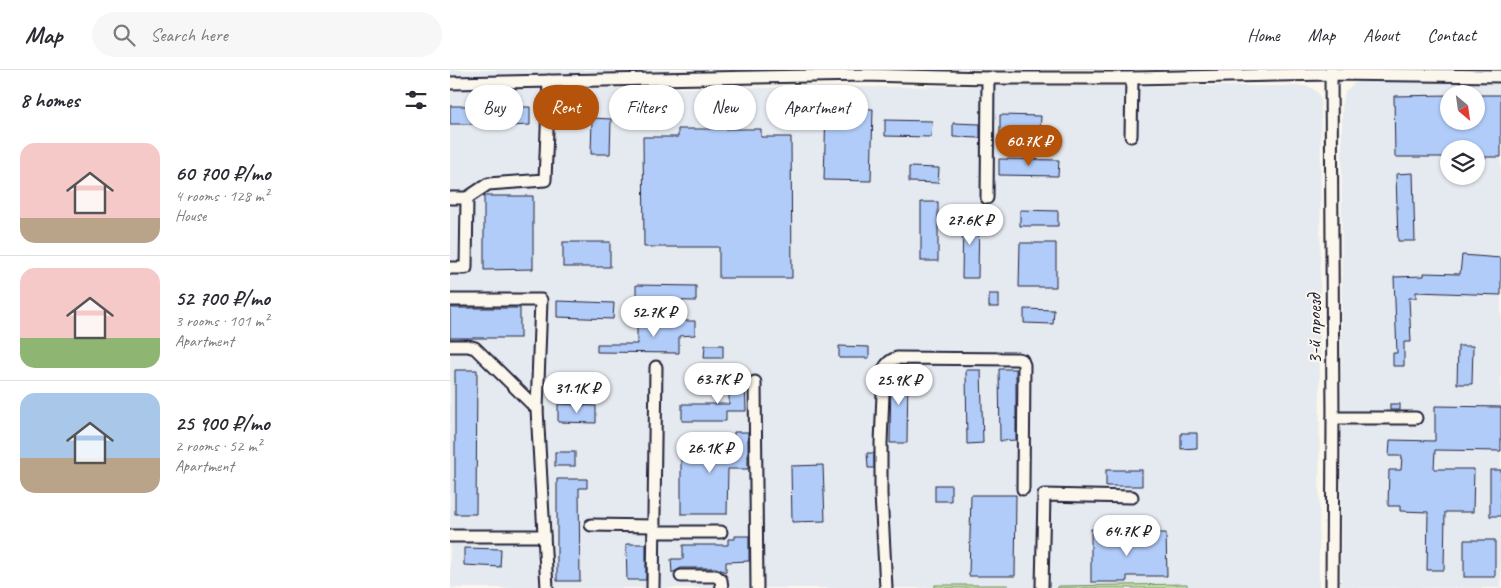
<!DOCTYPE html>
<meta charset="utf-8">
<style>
:root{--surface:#fff;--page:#f7f7f7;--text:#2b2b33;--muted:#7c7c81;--line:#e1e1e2;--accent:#b45309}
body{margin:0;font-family:Caveat,sans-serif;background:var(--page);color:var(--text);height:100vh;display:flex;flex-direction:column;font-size:19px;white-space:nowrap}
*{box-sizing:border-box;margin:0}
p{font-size:16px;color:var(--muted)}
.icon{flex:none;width:28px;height:28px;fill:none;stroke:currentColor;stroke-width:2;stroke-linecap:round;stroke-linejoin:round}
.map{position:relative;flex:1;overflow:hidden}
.drawer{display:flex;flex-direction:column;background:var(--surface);width:450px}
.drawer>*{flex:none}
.guide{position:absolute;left:15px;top:15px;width:475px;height:45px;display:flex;gap:10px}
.needle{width:32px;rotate:151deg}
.buttons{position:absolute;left:990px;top:15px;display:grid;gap:10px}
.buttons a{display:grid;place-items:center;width:45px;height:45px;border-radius:50%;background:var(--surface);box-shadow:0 1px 4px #0004;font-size:25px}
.price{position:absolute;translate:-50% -42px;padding:0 11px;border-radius:18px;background:#fff;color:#222;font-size:16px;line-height:32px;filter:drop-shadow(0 1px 2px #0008)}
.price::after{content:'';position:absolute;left:50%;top:30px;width:15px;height:11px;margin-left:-8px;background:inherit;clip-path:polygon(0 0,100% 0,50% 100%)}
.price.active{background:var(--accent);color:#fff}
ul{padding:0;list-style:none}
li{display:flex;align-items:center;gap:15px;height:125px;padding:0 20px}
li+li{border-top:1px solid var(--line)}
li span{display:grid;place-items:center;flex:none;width:140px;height:100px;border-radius:15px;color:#555}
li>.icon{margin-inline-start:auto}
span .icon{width:60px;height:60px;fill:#fffc;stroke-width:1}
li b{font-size:21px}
h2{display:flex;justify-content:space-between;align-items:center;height:60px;padding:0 20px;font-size:21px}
.tag{padding:0 18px;border-radius:22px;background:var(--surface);box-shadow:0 1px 4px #0004;font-size:18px;line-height:45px}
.tag.active{background:var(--accent);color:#fff}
header{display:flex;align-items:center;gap:30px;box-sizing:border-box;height:70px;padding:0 25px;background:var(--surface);border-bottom:1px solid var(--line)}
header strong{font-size:24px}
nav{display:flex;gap:28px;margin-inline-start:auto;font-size:18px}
.search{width:350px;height:45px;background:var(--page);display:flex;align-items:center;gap:12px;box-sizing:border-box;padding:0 18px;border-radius:28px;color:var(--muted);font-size:19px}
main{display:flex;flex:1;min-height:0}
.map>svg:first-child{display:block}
.built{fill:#e5eaf0;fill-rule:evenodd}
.green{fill:#c2e59f;stroke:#72846d}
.building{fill:#b1ccf9;stroke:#22223b}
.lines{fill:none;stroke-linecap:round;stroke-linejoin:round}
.minor-casing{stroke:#22223b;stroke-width:15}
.minor{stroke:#fbf7ec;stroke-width:11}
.labels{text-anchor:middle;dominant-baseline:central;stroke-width:4;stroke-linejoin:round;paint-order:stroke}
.street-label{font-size:20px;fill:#22223b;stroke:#fbf7ec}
</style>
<header>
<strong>Map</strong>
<div class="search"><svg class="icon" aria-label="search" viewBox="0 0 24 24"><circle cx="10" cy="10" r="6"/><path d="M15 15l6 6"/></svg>Search here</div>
<nav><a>Home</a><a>Map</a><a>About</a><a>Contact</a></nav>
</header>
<main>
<section class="drawer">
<h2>8 homes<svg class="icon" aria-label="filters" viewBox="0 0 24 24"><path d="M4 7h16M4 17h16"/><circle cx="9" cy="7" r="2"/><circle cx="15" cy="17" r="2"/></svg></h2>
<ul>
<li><span style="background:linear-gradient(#f6c9c9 75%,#b9a48a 0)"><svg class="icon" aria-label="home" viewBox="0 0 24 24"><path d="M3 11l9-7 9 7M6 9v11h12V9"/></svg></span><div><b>60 700 ₽/mo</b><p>4 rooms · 128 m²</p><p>House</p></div></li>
<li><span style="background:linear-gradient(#f6c9c9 70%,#8fb573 0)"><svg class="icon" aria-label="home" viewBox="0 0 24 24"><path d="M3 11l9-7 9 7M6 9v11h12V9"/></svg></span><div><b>52 700 ₽/mo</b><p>3 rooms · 101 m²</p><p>Apartment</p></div></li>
<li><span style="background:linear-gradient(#a9c7e8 65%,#b9a48a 0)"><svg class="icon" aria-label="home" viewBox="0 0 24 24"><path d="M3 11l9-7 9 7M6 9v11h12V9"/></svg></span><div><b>25 900 ₽/mo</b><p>2 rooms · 52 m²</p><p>Apartment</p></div></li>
</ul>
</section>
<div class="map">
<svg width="1051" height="518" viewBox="0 0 1051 518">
<rect width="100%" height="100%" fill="#fbf7ec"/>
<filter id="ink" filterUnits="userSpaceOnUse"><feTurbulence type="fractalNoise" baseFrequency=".02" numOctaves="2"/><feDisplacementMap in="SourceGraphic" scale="10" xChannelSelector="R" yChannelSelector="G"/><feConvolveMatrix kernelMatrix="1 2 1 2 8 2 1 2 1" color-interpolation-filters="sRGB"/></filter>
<g filter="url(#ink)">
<g class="built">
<polygon points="0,0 356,0 116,3 0,6"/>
<path d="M912,11L1051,14V518H891L892,33L895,21L905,13ZM999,24H1026V51H999ZM999,79H1026V106H999Z"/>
<polygon points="528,16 856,16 862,18 868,23 871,30 869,518 0,518 0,20"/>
</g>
<g class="green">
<polygon points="737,514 737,518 607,518 609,516"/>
<rect x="485" y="515" width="73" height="3"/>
</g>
<g class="building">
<polygon points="999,25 999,51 1026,51 1026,25 1051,25 1051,87 1026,87 1026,79 999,79 999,87 945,87 944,26"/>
<rect x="0" y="36" width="23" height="18"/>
<polygon points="57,37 80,37 80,55 58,56"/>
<polygon points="376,38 423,39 421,111 374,110"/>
<polygon points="550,45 591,46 590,64 550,64"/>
<polygon points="142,48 161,49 160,84 141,84"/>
<polygon points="435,50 482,51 481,67 435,66"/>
<polygon points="503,53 530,54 530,68 503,67"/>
<polygon points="228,59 311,59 311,67 341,67 342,208 269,208 269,177 194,177 193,67 228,67"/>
<polygon points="549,89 609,90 608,106 549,105"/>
<polygon points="459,97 489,98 488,113 459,112"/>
<polygon points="963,103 965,171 948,171 946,104"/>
<polygon points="34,126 83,126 83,199 34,200"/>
<rect x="471" y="132" width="17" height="59"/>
<polygon points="570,140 608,141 608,156 570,156"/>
<polygon points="513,144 529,144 528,208 512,208"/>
<rect x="113" y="172" width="47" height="25"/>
<polygon points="570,173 606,173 606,217 569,217"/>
<polygon points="1012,185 1051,188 1051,225 966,222 966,228 959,228 961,272 954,272 954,296 943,296 943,283 947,283 944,207 974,206 974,203 1010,204"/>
<polygon points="186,215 246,216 246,231 186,230"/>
<rect x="539" y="224" width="10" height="13"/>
<polygon points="107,231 164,233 163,249 107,247"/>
<rect x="0" y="238" width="70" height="30"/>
<polygon points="574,239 604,240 603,254 574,253"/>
<polygon points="187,251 245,251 245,265 229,266 229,283 147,282 147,274 187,274"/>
<polygon points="255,275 273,275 273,288 254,288"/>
<polygon points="389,276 419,277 419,288 389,288"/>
<polygon points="1008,276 1023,276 1022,314 1007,314"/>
<polygon points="443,299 458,299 457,373 440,373 441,301"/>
<polygon points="549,299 566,299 566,370 550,371"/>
<polygon points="5,300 27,300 26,444 5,444"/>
<polygon points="516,300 531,300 533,373 517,374"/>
<polygon points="279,309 295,309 296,341 276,341 276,351 232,351 232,334 279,334"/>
<polygon points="108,334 146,336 146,353 108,352"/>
<rect x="940" y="334" width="10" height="6"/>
<polygon points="985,336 1051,337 1051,381 985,380 984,399 1024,399 1023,442 995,442 994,500 977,500 978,442 950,441 950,436 938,436 939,400 951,400 952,386 939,386 940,370 985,371"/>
<polygon points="284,362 298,362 298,399 278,399 277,444 231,444 231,373 284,374"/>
<polygon points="731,363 747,363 747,378 731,379"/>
<rect x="105" y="382" width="20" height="14"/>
<polygon points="417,383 424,383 424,398 418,398"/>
<polygon points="373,395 375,451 342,452 341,396"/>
<rect x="656" y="400" width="36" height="16"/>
<rect x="1040" y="400" width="11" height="46"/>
<polygon points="107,409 137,409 137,418 129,418 130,511 107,511"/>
<rect x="485" y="415" width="16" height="16"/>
<polygon points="521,425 566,425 565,506 519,506"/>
<polygon points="641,459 655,459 655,467 690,467 690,463 716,463 717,506 677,506 677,512 641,512"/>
<polygon points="285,466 299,466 299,491 276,492 276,502 266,498 231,498 222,503 221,489 233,489 233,475 278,475 278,469 285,469"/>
<rect x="1014" y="470" width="31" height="37"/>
<polygon points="176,474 196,474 196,510 177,510"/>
<polygon points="14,478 51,479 50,497 14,495"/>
</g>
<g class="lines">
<g class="minor-casing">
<g id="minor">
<polyline points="881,0 883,348 882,518"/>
<polyline points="0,13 414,5 538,8 682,8 881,4 1051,6"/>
<polyline points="681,66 682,8"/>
<polyline points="0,128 17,128 16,198 0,198"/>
<polyline points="17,128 38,114 95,110 99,11"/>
<polyline points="537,128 538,8"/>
<polyline points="0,230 91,230 87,339"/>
<polyline points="0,276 18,276 25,278 87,339 97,518"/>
<polyline points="305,312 307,518"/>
<polyline points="883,348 966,348"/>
<polyline points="141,455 204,456"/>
<polyline points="204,462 271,462"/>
<polyline points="0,466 94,466"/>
<polyline points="231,506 266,506 271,510 272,518"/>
<polyline points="203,518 206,297"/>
<path d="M436,518L431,424V373L434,299C437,293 440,290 447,288L567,289L572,290L574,295L573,419"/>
<polyline points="592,518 594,425 682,427"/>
</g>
</g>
<use href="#minor" class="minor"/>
</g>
</g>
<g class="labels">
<g class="street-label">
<text transform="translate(864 259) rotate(-90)">3-й проезд</text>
</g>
</g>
</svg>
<div class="buttons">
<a><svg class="needle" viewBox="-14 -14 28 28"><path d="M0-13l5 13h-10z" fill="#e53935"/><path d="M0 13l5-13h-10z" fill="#7c7c81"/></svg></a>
<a><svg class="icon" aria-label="layers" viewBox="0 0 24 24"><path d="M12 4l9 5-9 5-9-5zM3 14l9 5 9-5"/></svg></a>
</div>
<b class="price active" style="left:579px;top:97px">60.7K ₽</b>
<b class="price" style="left:520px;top:176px">27.6K ₽</b>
<b class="price" style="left:204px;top:268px">52.7K ₽</b>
<b class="price" style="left:268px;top:335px">63.7K ₽</b>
<b class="price" style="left:449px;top:336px">25.9K ₽</b>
<b class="price" style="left:127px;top:344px">31.1K ₽</b>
<b class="price" style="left:260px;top:404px">26.1K ₽</b>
<b class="price" style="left:677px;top:487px">64.7K ₽</b>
<div class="guide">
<a class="tag">Buy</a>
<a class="tag active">Rent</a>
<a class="tag">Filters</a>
<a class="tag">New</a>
<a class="tag">Apartment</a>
</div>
</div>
</main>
